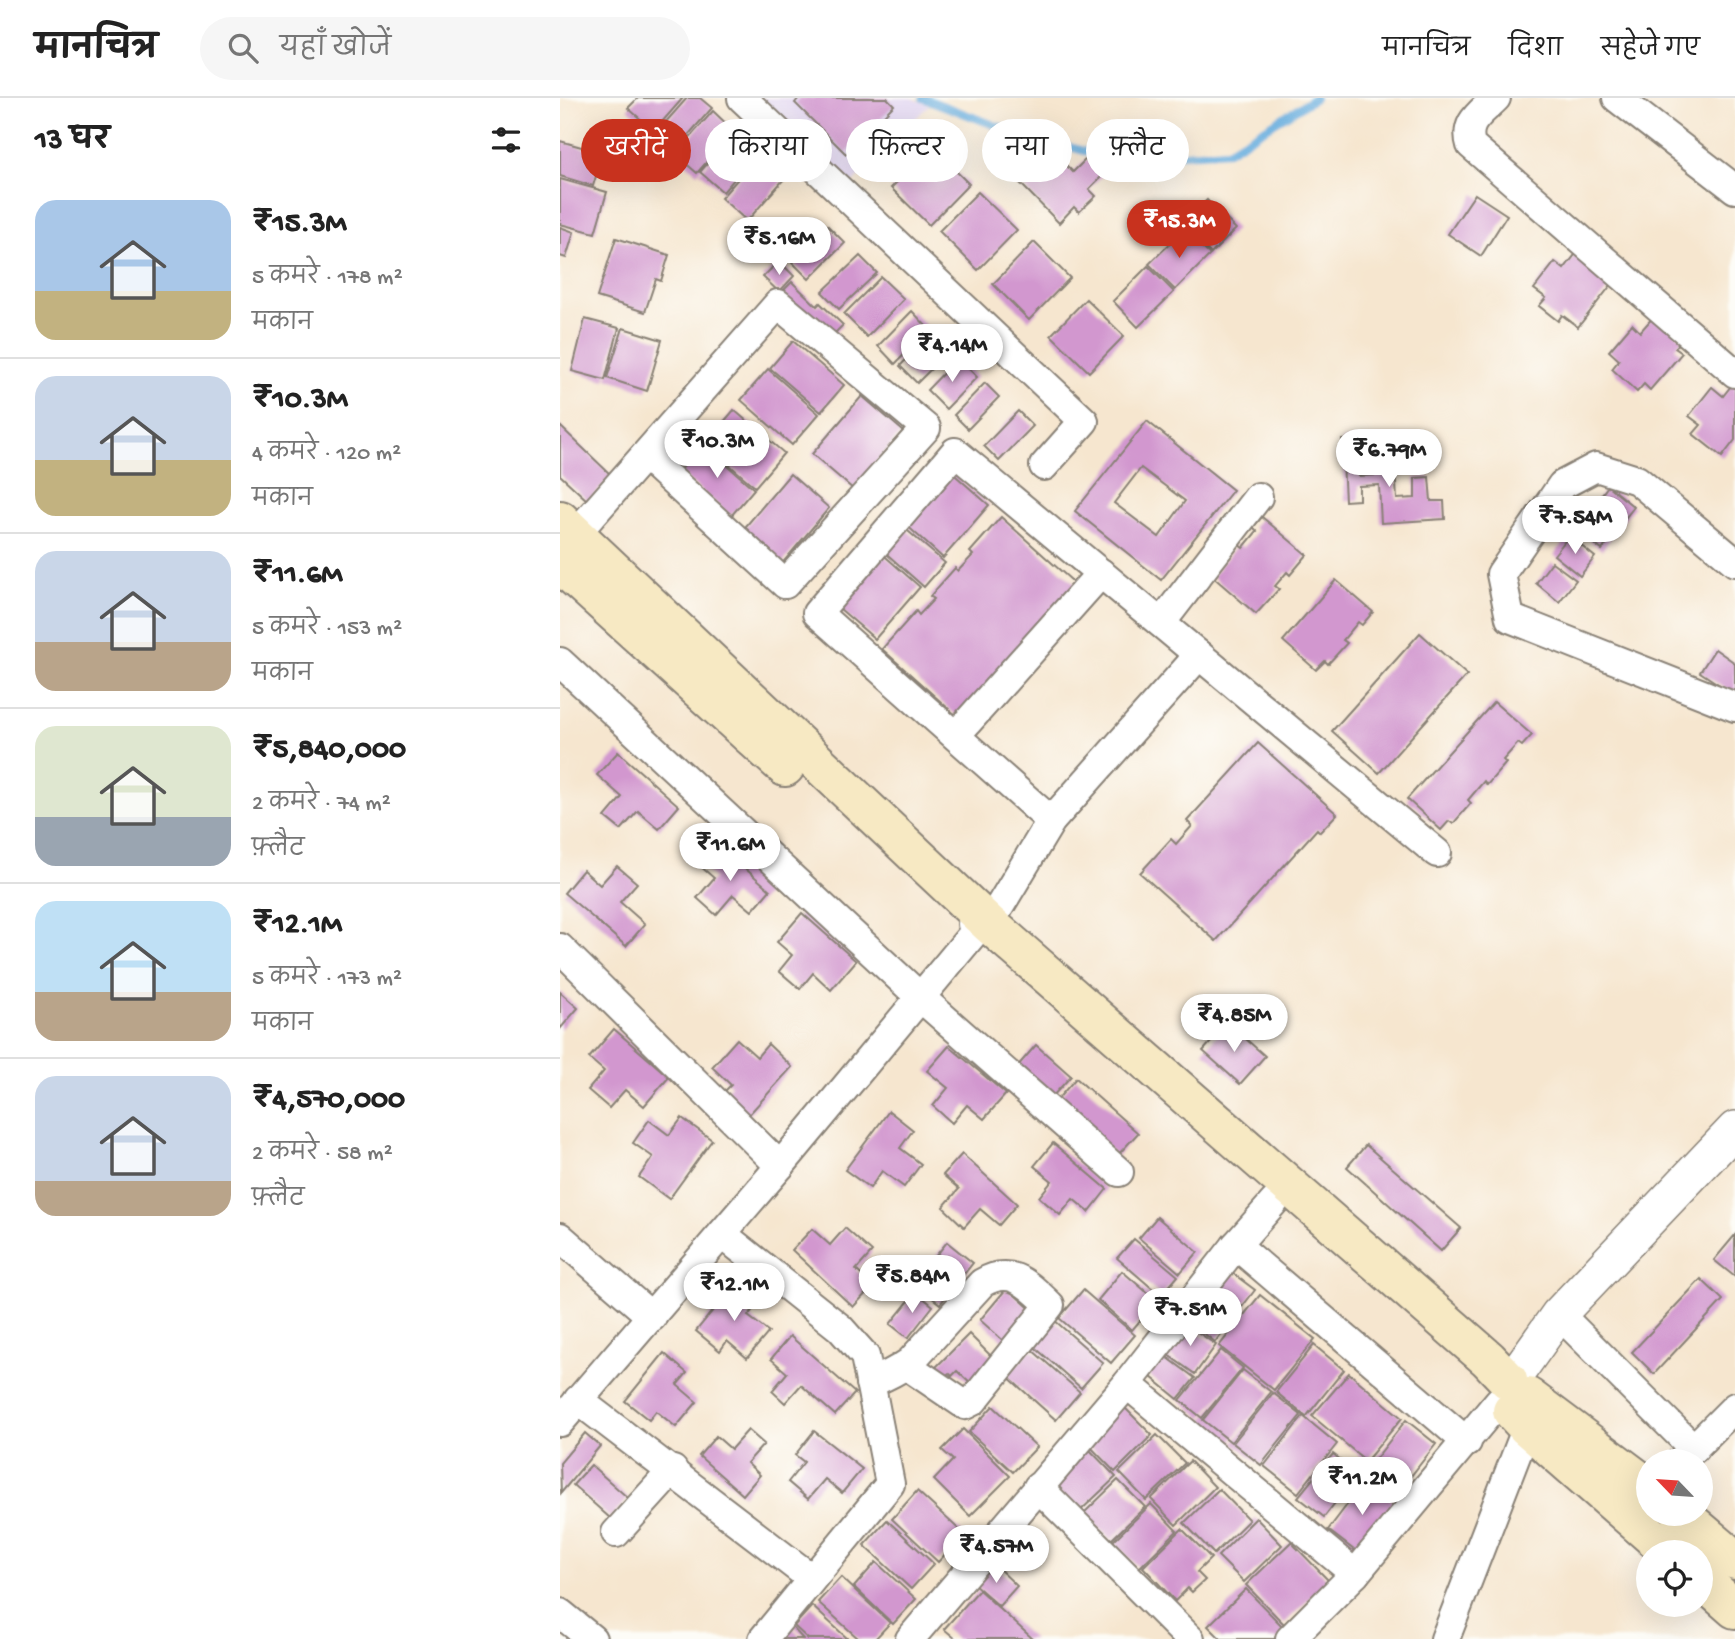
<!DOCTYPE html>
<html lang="hi">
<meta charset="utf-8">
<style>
:root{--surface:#fff;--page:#f6f6f6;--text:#222;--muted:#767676;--line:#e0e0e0;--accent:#c8321e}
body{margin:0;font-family:"Gochi Hand","Playpen Sans Deva",sans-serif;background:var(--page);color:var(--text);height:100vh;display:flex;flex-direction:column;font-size:26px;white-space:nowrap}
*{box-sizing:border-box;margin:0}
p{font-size:23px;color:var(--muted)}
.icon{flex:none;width:38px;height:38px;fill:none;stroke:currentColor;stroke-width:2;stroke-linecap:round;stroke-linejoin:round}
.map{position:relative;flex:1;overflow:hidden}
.details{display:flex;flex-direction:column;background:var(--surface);width:560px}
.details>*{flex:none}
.top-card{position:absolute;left:21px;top:21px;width:665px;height:63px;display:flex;gap:14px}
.needle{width:46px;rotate:295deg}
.tools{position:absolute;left:1076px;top:1351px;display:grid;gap:14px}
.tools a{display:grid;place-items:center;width:77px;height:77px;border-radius:50%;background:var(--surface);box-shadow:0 7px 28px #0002;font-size:35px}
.price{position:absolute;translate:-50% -60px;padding:0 16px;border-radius:24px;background:#fff;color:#222;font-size:23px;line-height:46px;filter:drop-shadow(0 2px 4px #0008)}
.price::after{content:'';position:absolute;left:50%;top:42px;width:21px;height:16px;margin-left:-10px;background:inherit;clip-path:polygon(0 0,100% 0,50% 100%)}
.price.current{background:var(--accent);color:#fff}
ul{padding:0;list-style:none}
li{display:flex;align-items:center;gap:21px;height:175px;padding:0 35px}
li+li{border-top:2px solid var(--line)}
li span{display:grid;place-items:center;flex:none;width:196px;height:140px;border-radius:21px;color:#555}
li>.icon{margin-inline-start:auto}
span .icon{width:84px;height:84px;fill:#fffc;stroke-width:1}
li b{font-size:30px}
h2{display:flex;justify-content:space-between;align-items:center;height:84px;padding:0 35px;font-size:30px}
.tag{padding:0 24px;border-radius:32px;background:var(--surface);box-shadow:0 7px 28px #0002;font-size:24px;line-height:63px}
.tag.current{background:var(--accent);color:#fff}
header{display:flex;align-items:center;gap:42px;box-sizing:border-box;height:98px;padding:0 35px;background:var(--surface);border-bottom:2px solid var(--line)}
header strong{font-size:33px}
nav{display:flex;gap:38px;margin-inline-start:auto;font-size:24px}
.search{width:490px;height:63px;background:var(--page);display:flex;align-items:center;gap:18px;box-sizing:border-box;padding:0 24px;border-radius:38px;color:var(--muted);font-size:26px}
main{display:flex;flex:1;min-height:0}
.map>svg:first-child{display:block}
.built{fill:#e1d4f3}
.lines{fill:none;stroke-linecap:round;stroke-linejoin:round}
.stream{stroke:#68adde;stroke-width:8}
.building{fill:#d297cf;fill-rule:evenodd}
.minor-casing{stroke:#898176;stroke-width:32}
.tertiary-casing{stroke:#898176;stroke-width:38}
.secondary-casing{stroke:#898176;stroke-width:42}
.minor{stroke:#fff;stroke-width:28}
.tertiary{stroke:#fff;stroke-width:35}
.secondary{stroke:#f7e9c3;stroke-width:38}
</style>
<header>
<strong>मानचित्र</strong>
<div class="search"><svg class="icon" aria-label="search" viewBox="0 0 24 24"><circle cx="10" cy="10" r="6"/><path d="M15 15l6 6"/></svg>यहाँ खोजें</div>
<nav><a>मानचित्र</a><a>दिशा</a><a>सहेजे गए</a></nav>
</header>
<main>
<section class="details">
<h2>13 घर<svg class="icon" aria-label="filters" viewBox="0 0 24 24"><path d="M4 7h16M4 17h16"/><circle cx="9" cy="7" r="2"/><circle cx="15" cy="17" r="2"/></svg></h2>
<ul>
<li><span style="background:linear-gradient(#a9c7e8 65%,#c2b280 0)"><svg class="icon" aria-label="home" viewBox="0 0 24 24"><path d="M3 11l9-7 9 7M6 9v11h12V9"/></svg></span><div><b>₹15.3M</b><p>5 कमरे · 178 m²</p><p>मकान</p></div></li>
<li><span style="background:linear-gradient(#c9d6e8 60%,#c2b280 0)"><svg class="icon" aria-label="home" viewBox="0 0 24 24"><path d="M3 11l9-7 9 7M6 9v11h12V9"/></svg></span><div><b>₹10.3M</b><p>4 कमरे · 120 m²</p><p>मकान</p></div></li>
<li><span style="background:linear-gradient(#c9d6e8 65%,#b9a48a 0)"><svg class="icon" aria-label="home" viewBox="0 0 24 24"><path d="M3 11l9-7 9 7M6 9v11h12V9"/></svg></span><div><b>₹11.6M</b><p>5 कमरे · 153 m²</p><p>मकान</p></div></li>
<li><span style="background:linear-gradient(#dfe7d0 65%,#9aa5b1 0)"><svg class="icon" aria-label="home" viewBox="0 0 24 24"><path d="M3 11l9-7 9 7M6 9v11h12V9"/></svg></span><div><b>₹5,840,000</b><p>2 कमरे · 74 m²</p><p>फ़्लैट</p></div></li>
<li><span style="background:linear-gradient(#bfe0f5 65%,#b9a48a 0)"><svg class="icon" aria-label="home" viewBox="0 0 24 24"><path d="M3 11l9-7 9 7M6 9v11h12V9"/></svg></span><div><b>₹12.1M</b><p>5 कमरे · 173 m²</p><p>मकान</p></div></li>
<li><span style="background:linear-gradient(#c9d6e8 75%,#b9a48a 0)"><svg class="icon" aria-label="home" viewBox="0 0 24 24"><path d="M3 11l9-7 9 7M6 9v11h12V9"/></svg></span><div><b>₹4,570,000</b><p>2 कमरे · 58 m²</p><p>फ़्लैट</p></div></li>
</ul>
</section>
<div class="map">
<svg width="1175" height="1541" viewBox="0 0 1175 1541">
<rect width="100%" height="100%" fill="#fdfcf7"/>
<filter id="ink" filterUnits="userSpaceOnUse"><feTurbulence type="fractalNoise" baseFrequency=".0143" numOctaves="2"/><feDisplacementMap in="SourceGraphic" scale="14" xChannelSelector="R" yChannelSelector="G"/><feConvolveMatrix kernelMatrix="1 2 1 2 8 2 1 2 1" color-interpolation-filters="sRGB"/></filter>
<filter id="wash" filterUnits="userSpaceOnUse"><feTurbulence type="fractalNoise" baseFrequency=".00686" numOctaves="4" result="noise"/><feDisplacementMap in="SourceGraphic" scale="28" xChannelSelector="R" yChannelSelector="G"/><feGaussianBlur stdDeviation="1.57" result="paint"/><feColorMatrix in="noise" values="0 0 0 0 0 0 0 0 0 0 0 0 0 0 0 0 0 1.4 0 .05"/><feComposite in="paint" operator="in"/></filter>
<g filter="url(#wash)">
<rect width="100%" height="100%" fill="#f6e6cf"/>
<polygon class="built" points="187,0 351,0 369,7 286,92"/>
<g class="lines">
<polyline class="stream" points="363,0 434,27 551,61 668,53 755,0"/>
</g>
<g id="blocks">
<g class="building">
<polygon points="78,0 123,0 94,33 68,10"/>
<polygon points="127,0 140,0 152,10 116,51 97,34"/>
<polygon points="239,0 327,0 334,7 286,56 235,5"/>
<polygon points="153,13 174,33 137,75 115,56"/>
<polygon points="173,37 195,57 163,94 140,74"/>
<polygon points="0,43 43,55 33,88 0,78"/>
<polygon points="372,49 409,86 369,127 331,90"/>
<polygon points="491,52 513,74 526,61 543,77 529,91 536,98 519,114 514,109 499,125 459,84"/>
<polygon points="200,56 225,80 187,123 161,100"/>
<polygon points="0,81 47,94 35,135 0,126"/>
<polygon points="418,94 457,132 418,172 379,133"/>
<polygon points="915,96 947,117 921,158 888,136"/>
<polygon points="647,102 676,131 651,156 622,126"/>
<polygon points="267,127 285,145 249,181 231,163"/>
<polygon points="0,129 14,134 6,160 0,158"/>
<polygon points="624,132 650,157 615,192 589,166"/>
<polygon points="56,140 109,157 101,183 96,181 85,214 37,199"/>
<polygon points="474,144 510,180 469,222 433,186"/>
<polygon points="1018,153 1055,182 1018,229 1002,217 998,223 979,208 986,200 974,191 995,164 1004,171"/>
<polygon points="300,158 317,175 279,211 262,194"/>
<polygon points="219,163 234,178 219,194 203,179"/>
<polygon points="588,168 614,194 578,229 553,203"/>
<polygon points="321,179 344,201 307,239 284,216"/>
<polygon points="232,184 257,208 260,205 283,227 269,241 221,195"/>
<polygon points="526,201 564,238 529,274 491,237"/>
<polygon points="352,213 369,231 335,266 318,248"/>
<polygon points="1095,217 1123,241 1115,250 1122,255 1090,292 1084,286 1077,294 1052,271 1059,262 1049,253 1072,226 1080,234"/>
<polygon points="25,221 59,230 45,282 12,273"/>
<polygon points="63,230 102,242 87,293 47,280"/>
<polygon points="375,231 393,249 357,285 340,268"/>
<polygon points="233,243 284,287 261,314 210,270"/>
<polygon points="398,260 417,279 386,311 367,292"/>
<polygon points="208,271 259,316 232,347 181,302"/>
<polygon points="1175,283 1175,342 1162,359 1133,336 1141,327 1129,318 1152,289 1163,298"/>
<polygon points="425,285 439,299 408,331 394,317"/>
<polygon points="302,298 343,333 293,391 252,356"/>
<polygon points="174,312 224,355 195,389 145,346"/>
<polygon points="458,313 473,328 439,363 424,348"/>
<path d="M587,323L673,392L601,482L515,413ZM581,370L625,403L599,439L554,405Z"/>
<polygon points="0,328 52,378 28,403 0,377"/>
<polygon points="798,341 799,378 817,377 816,356 834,355 837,401 855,400 855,380 869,379 871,403 884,403 885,421 821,425 819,387 799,388 799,402 785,403 782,342"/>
<polygon points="143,346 194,391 171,418 119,374"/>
<polygon points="389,372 429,407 383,460 344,425"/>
<polygon points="230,376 269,410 220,468 181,434"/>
<polygon points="1048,388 1074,409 1058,429 1032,409"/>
<polygon points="1028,416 1054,436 1042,452 1016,432"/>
<polygon points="441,419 521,491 399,620 322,551 356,513 359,517 374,501 370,498 395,470 398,473 413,457 410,454"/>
<polygon points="702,419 747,457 730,477 727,474 715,488 719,491 696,516 652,478 678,446 683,450 697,433 693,429"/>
<polygon points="341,427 385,465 364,489 320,450"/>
<polygon points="1009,438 1035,459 1020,478 994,457"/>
<polygon points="319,453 360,489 315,541 273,505"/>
<polygon points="992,464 1016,482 999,504 976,485"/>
<polygon points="776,482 813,514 802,527 798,524 783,542 787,545 768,566 765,563 756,572 723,543"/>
<polygon points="860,535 907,577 819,675 772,633"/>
<polygon points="1155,551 1175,565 1175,597 1140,574"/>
<polygon points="934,604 972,637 962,648 958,645 943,662 946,665 927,687 924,683 908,702 911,705 893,726 889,723 881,732 847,701"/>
<polygon points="698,645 777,716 760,734 757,731 656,843 580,775 611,741 616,746 632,728 627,723"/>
<polygon points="58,654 119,708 99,731 78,713 61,732 45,719 62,699 37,677"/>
<polygon points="158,747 210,792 192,813 173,797 156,817 137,800 154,780 140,768"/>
<polygon points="57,768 77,785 60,804 85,826 66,848 4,795 23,772 40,787"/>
<polygon points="242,815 296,863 271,892 253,875 240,891 219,873 232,857 217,844"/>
<polygon points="0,894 18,910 0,931"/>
<polygon points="668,925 705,958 680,986 643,953"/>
<polygon points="54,931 109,979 84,1008 65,992 49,1010 28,992 44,973 29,960"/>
<polygon points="177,941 197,959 208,946 232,969 184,1022 159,999 171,987 152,969"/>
<polygon points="476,947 511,978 491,1000 456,970"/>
<polygon points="389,948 446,996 424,1021 407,1007 392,1025 373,1008 388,990 367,973"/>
<polygon points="516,980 578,1035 557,1058 496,1003"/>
<polygon points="329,1013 353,1032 340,1050 361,1066 344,1089 322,1073 310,1090 285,1072"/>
<polygon points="122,1020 152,1042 109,1101 79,1079 93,1059 73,1045 89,1022 109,1037"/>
<polygon points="493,1045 547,1091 529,1114 513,1101 500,1117 479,1099 492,1083 474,1068"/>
<polygon points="806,1047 901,1130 881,1153 787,1069"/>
<polygon points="402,1056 457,1106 439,1127 420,1111 404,1129 383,1109 399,1091 383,1077"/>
<polygon points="597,1119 638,1154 620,1175 579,1140"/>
<polygon points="285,1130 312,1154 296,1172 313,1188 293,1209 232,1152 252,1131 270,1147"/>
<polygon points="1175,1137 1175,1179 1154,1162"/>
<polygon points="574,1141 618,1178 601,1198 557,1160"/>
<polygon points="387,1144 413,1165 380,1206 354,1185"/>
<polygon points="667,1171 695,1192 655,1244 628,1223"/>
<polygon points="562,1173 597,1203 572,1232 538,1202"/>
<polygon points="1141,1181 1163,1202 1094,1276 1072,1254"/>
<polygon points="175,1185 199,1204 188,1218 209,1234 187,1260 167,1243 160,1253 136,1233"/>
<polygon points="447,1190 474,1214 447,1246 420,1222"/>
<polygon points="523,1192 575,1237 551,1265 499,1220"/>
<polygon points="356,1194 373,1208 348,1240 330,1226"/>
<polygon points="700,1197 755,1241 714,1292 659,1248"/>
<polygon points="493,1221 543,1265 521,1290 471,1246"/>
<polygon points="625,1225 656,1247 635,1276 604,1254"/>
<polygon points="409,1236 437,1264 413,1288 397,1273 392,1278 389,1275 382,1281 373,1272"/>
<polygon points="230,1238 295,1295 275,1317 241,1287 225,1305 212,1293 227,1275 211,1261"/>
<polygon points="754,1247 784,1272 746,1319 716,1294"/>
<polygon points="471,1251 520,1294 496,1322 447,1278"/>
<polygon points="661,1252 683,1270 642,1320 620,1302"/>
<polygon points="600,1254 635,1280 618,1301 585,1274"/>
<polygon points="104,1255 127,1275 117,1287 137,1304 116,1329 96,1313 89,1322 65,1303"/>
<polygon points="683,1272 711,1294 671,1344 643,1322"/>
<polygon points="789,1275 842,1320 806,1363 752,1318"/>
<polygon points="713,1295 741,1317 701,1367 673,1345"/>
<polygon points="560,1305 592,1337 555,1374 523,1341"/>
<polygon points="433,1308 477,1349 453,1374 409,1334"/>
<polygon points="743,1318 777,1346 738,1395 704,1368"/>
<polygon points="846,1322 876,1346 840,1392 810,1368"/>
<polygon points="403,1331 450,1378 410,1418 374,1382 393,1362 382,1352"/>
<polygon points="188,1332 204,1346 187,1365 200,1377 183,1397 139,1358 156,1338 171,1351"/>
<polygon points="254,1333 302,1371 282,1395 265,1381 248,1401 228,1384 244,1364 235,1357"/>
<polygon points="25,1335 40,1348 1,1395 0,1365"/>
<polygon points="597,1337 625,1365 586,1402 559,1374"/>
<polygon points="524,1346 556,1379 518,1415 487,1383"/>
<polygon points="773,1356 798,1375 764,1419 738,1399"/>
<polygon points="630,1363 655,1389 616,1427 591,1401"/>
<polygon points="31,1367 68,1400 50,1420 13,1387"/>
<polygon points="558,1382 585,1409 551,1442 524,1415"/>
<polygon points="806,1382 837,1406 798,1455 768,1432"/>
<polygon points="659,1391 689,1422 654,1456 624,1425"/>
<polygon points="357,1393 404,1436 378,1464 332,1421"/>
<polygon points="591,1406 617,1433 579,1470 553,1443"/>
<polygon points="696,1420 722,1447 684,1484 658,1458"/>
<polygon points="327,1422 374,1466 351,1491 304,1447"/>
<polygon points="622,1431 651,1460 637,1474 645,1482 632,1494 628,1490 615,1503 583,1469"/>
<polygon points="731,1444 768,1482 724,1526 686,1487"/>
<polygon points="316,1464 356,1501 333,1526 294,1489"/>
<polygon points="433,1465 457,1488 439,1508 414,1486"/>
<polygon points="281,1479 330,1525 315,1541 299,1541 258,1504"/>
<polygon points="686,1491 727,1533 719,1541 661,1541 648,1528"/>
<polygon points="419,1492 473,1541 396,1541 384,1531"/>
<polygon points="252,1508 288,1541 248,1541 234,1528"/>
<polygon points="231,1528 243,1541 217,1541"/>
</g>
</g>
</g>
<g filter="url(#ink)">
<use href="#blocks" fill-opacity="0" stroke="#898176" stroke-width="2"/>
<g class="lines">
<g class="minor-casing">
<g id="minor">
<polyline points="182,0 524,323 484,368"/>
<path d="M936,0C920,16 904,24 911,47L1175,275"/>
<polyline points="1057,0 1175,91"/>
<polyline points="4,449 218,206 366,330 225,486 85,358"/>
<polyline points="1175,464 1077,382 1036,369 1002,387 941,476 950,520 1175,609"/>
<polyline points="601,525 698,399"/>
<polyline points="0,564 360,899 559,1074"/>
<polyline points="396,637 541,475"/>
<polyline points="491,723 257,515 395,354 877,755"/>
<polyline points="412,826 429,826 491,723 639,557"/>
<polyline points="0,850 220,1068"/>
<polyline points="162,1136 280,1230 305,1258 330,1386 203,1541"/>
<polyline points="0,1139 92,1219"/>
<polyline points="676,1147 907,1344"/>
<polyline points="999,1216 1134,1351"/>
<path d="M310,1285C325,1279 337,1273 350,1264L422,1185C452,1167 468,1187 490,1207L413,1303L405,1307L346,1267"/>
<polyline points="567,1286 795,1476"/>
<polyline points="18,1302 251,1480"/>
<polyline points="0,1324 220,1068 413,836"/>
<polyline points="1121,1363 1175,1309"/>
<polyline points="478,1389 630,1541"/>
<polyline points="56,1435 113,1372"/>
<polyline points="0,1515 32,1541"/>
<polyline points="350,1541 567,1286 676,1147 714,1104"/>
<polyline points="730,1541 795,1476 939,1303"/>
<polyline points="885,1541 967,1329"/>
</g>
</g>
<g class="tertiary-casing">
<polyline id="tertiary" points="952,1282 999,1216 1175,1031"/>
</g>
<g class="secondary-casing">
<g id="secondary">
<polyline points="0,422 429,826 928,1261 948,1282"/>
<polyline points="0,466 225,669"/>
<polyline points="968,1299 1088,1389"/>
<polyline points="952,1313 967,1329 1110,1454"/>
<polyline points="1121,1416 1175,1462"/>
<polyline points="1141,1481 1175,1511"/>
</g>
</g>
<use href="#minor" class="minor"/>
<use href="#tertiary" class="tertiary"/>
<use href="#secondary" class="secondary"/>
</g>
</g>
</svg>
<div class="tools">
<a><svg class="needle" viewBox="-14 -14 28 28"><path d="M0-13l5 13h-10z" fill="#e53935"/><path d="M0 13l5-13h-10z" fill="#767676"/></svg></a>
<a><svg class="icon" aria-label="locate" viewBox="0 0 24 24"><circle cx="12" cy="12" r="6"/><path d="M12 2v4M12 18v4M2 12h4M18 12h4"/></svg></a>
</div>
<b class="price current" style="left:619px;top:162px">₹15.3M</b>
<b class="price" style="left:219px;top:179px">₹5.16M</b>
<b class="price" style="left:392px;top:286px">₹4.14M</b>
<b class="price" style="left:157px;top:382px">₹10.3M</b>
<b class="price" style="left:829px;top:391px">₹6.79M</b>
<b class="price" style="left:1015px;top:458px">₹7.54M</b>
<b class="price" style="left:170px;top:785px">₹11.6M</b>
<b class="price" style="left:674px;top:956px">₹4.85M</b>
<b class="price" style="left:352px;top:1217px">₹5.84M</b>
<b class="price" style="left:174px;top:1225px">₹12.1M</b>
<b class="price" style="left:630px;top:1250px">₹7.51M</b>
<b class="price" style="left:802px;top:1419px">₹11.2M</b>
<b class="price" style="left:436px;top:1487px">₹4.57M</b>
<div class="top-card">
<a class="tag current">खरीदें</a>
<a class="tag">किराया</a>
<a class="tag">फ़िल्टर</a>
<a class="tag">नया</a>
<a class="tag">फ़्लैट</a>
</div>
</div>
</main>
